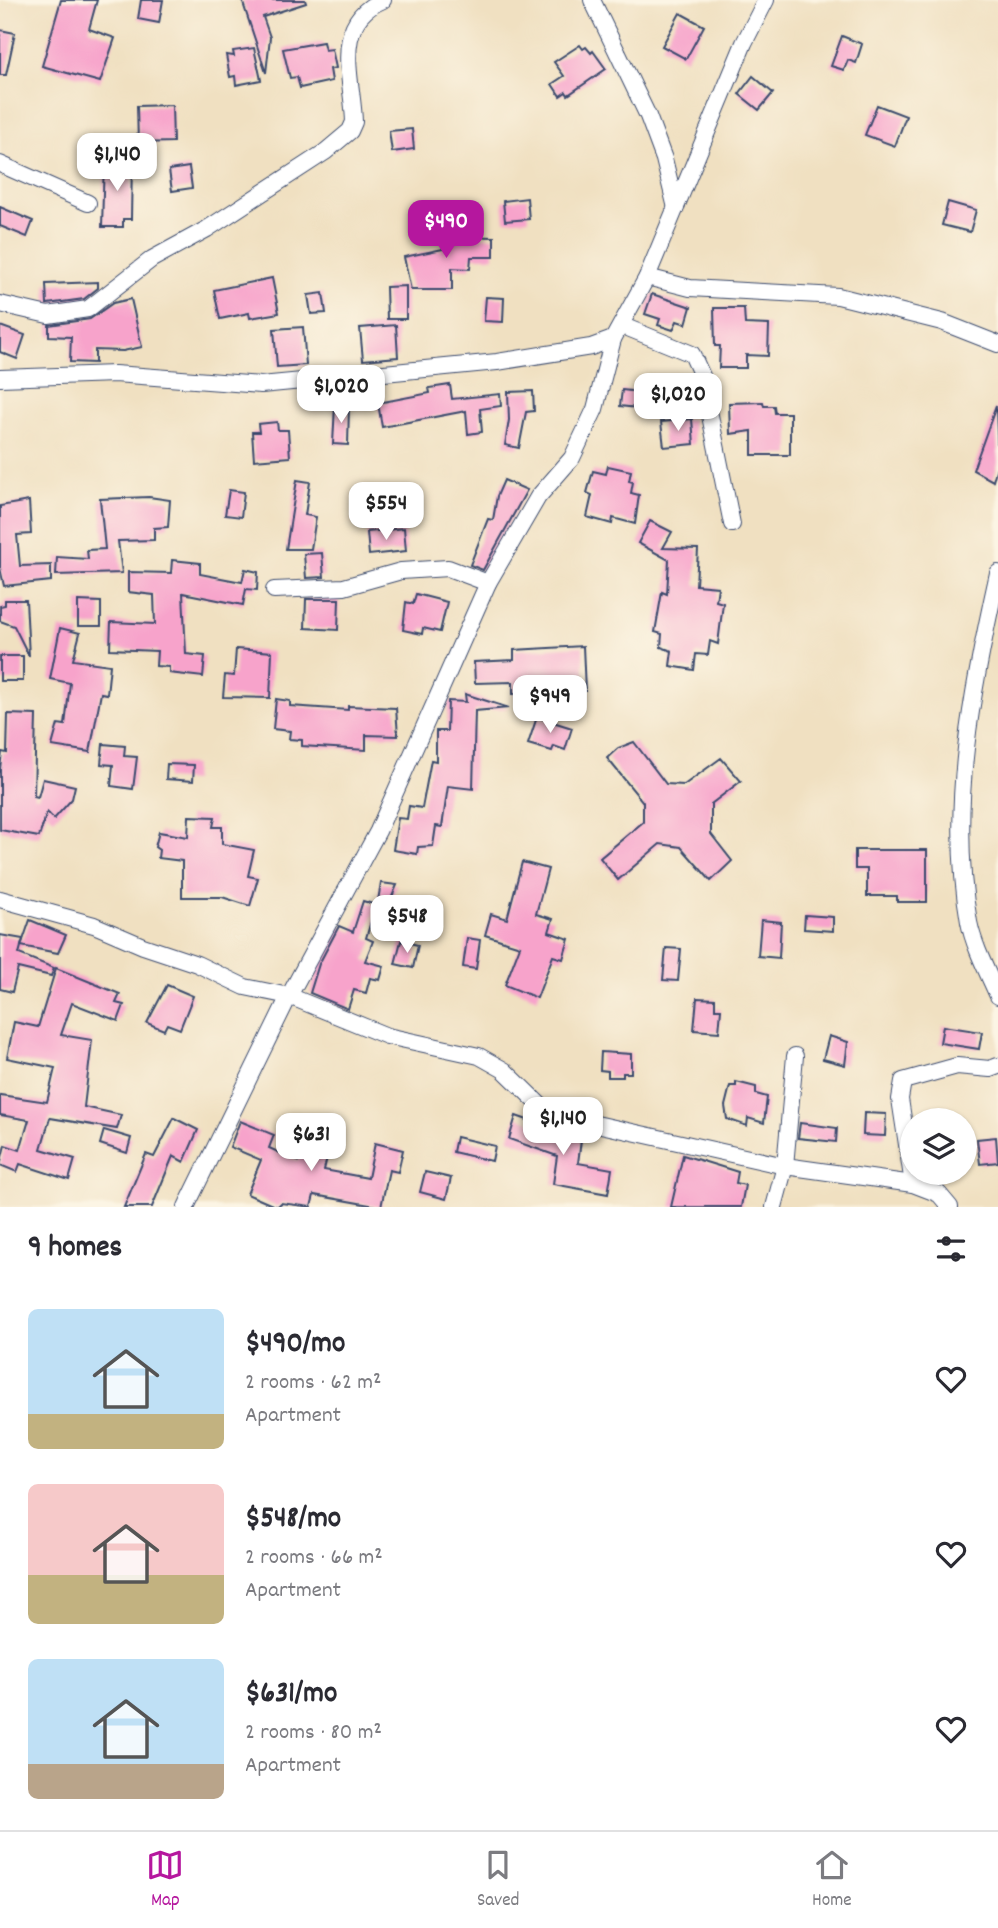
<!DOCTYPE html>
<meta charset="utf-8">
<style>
:root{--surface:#fff;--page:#f2f2f3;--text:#2b2b33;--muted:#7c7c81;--line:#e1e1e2;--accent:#b5179e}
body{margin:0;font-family:Dekko,sans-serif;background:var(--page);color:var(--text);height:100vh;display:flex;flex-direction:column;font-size:26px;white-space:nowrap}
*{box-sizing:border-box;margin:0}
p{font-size:23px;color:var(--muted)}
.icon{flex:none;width:38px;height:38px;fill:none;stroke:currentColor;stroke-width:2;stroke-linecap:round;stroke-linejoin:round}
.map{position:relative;height:1207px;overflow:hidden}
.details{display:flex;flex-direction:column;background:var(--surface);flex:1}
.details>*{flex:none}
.controls{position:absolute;left:900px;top:1108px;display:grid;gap:14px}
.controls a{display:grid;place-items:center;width:77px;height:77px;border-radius:50%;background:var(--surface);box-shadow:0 2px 5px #0004;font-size:35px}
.price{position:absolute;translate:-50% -60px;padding:0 16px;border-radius:14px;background:#fff;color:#222;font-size:23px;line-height:46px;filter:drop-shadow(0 2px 4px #0008)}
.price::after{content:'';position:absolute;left:50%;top:42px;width:21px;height:16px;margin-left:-10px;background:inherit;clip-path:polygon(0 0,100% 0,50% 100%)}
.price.selected{background:var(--accent);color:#fff}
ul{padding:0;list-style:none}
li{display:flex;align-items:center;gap:21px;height:175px;padding:0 28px}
li span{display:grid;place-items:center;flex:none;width:196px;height:140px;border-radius:10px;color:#555}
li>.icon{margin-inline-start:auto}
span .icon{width:84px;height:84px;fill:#fffc;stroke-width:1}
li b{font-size:30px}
h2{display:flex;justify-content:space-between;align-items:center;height:84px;padding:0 28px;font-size:30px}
.tabs{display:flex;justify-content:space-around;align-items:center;height:98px;border-top:2px solid var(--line);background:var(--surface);font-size:19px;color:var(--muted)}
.tabs a{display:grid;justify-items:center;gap:4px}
.tabs .selected{color:var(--accent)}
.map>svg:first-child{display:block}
.building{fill:#f7a3cb}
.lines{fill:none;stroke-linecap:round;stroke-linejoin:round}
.street-casing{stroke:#3b4a6d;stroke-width:18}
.street{stroke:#fff;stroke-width:16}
</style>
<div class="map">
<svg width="998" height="1207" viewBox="0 0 998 1207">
<rect width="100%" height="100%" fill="#fcf5e5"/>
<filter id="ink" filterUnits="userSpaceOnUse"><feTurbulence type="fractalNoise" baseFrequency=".0143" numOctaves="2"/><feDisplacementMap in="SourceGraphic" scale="14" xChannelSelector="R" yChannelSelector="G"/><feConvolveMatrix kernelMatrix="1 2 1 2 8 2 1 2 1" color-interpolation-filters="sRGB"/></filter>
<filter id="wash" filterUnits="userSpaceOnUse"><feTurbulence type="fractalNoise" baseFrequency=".00686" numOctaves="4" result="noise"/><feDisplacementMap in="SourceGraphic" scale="28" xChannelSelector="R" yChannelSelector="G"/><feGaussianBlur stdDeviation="1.57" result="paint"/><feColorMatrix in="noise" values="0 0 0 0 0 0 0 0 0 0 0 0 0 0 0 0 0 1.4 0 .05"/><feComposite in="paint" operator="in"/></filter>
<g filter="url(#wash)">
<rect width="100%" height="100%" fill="#f0e0c1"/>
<g id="blocks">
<g class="building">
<polygon points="61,0 97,0 89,29 115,38 100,82 42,66"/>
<polygon points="141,0 163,0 159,23 138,19"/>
<polygon points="242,0 305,0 306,3 263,17 270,37 266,73"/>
<polygon points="680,13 704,26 686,59 662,46"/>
<polygon points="0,30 15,33 6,75 0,75"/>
<polygon points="842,36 862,44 856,63 848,60 844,70 831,66"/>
<polygon points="323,42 325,50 332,49 336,68 330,69 332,81 300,88 297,77 290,78 283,49"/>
<polygon points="580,45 583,49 586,47 591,53 593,51 606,69 568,95 566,92 560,96 552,84 564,76 554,62"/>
<polygon points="254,48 261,80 236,85 235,76 230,77 226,55 234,56 233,51"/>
<polygon points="753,76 773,93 759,110 739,94"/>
<polygon points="172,105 173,142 138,143 137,106"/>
<polygon points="877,105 906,116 895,146 865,135"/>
<polygon points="412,129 414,149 392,152 389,131"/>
<polygon points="104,160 132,161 131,219 123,219 123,227 102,227"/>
<polygon points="189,167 192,188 172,191 169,170"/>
<polygon points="527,198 529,219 505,221 503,201"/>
<polygon points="948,202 976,210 970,232 942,225"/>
<polygon points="0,207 33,221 27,237 0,226"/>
<polygon points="456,224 457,236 494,237 494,257 471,257 470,269 452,268 452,290 411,290 404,257 443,249 442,225"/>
<polygon points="272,278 279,313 250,318 249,313 220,319 214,290"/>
<polygon points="98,282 98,288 84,299 47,304 46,284"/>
<polygon points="406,286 406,319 387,319 386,287"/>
<polygon points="323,293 326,313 311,314 308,295"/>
<polygon points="652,294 691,307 686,324 677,321 673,330 658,325 660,319 645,314"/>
<polygon points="486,297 504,298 503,322 484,321"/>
<polygon points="131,299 142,347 123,351 95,350 95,363 70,362 71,337 49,336 49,325 90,319 113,303"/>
<polygon points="714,308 744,308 745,324 769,325 768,356 746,355 746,368 719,368 720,346 715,346"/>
<polygon points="396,325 398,357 363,360 360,328"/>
<polygon points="0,326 25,335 17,359 0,352"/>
<polygon points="303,327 306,365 277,367 274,329"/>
<polygon points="450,385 452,399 500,394 501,406 480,409 482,432 468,434 466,411 382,427 378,403 430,393 429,388"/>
<polygon points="622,390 648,393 646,409 620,406"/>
<polygon points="533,391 534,411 526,412 519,448 505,445 509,420 508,392"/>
<polygon points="763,402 764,406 774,406 775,413 790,413 790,455 752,455 752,431 730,434 729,403"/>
<polygon points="335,405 349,406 348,445 333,444"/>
<polygon points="996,406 998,463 993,481 973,470"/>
<polygon points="692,419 694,444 664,447 661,422"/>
<polygon points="277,422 278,430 288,430 290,457 254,460 252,432 259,432 258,424"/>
<polygon points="608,466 631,471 629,481 633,482 631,493 639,495 635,524 613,518 612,524 587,517 592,495 587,493 593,471 606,474"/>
<polygon points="297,480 310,482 305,515 316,517 311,549 286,549"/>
<polygon points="504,480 527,490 483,570 470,565 488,519 493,520 497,496"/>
<polygon points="229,490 244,492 241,517 225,515"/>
<polygon points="149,497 170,500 168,527 154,528 154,540 118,541 122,573 56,575 57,557 88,559 87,550 105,549 100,499"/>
<polygon points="29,501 31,534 17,535 20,566 51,565 51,581 4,586 0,568 0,506"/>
<polygon points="650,521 672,532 663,548 698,549 696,585 718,587 716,601 723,603 718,644 710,641 708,655 696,654 694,670 670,666 672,651 661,647 662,634 655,632 662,592 667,594 669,560 638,543"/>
<polygon points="404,528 406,551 369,555 367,532"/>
<polygon points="322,553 324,577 306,578 304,554"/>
<polygon points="172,560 200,563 200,574 242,582 245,569 258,572 257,590 246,589 243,605 183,593 186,654 205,656 203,677 169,673 169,667 156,666 157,651 110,649 111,622 155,624 154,595 128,592 128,572 171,573"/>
<polygon points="416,594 447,602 440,632 423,628 422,634 403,630 406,602 413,604"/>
<polygon points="306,599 339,599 338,630 305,628"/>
<polygon points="5,600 26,600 29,656 14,626 0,621 0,606 5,605"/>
<polygon points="78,601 101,602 101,626 78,626"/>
<polygon points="60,628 80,633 73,660 110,665 107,694 101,693 90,752 52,746 58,724 65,725 70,683 50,679"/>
<polygon points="583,646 585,691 513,694 513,682 475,683 474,662 514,660 514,650"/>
<polygon points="236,649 272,652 270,698 223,697 225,675 234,676"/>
<rect x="0" y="656" width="23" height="25"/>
<polygon points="465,694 509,708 475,711 473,789 448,786 442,827 436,826 433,846 418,847 417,854 393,850 398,818 407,819 409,806 422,808 431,760 436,761 436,731 447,731 448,701 466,702"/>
<polygon points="276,699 290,701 290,706 348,710 348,706 396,708 398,736 366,735 366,750 302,746 302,740 289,739 290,731 273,729"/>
<polygon points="8,714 36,715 34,796 38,797 43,779 75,786 72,799 54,819 47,812 39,837 0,830 0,769 2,752 7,753"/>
<polygon points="537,717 572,728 565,750 554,746 552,751 528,744"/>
<polygon points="634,742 666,784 684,785 721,758 741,781 711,804 711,834 732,861 711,881 681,847 660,844 618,880 600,858 643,822 643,802 607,758 618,748"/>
<polygon points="103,744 125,746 124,756 137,757 133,789 111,786 113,765 101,764"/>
<polygon points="167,764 194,765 193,781 166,779"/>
<polygon points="189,816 215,817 213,827 222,827 222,844 254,850 248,876 258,878 250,906 222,897 182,897 182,861 158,858 159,850 155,847 159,832 188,837"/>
<polygon points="855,850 927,850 927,902 897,902 897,896 867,896 867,869 855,869"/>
<polygon points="522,862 548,869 536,914 553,919 549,932 569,939 563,959 553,956 537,998 505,985 520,946 485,935 491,914 507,919"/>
<polygon points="381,883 397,885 380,925 374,924"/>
<polygon points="363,901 376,905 366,938 373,941 365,961 384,966 380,980 370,978 366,993 354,990 348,1009 310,993 319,964 339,926 353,932"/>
<polygon points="805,915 833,917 833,931 804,929"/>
<polygon points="30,920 66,935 58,953 21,946"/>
<polygon points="761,920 781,922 779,958 758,956"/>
<polygon points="0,935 23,939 19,954 54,968 51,976 18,968 12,992 0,989"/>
<polygon points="467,938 480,940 476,969 463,967"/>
<polygon points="401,941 418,945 413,968 395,964"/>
<polygon points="666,948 681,949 678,981 663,980"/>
<polygon points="56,968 120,994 116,1003 124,1005 118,1021 72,1003 61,1035 92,1040 84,1107 121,1115 117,1129 50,1118 41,1149 75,1159 69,1180 20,1164 17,1172 0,1165 5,1145 20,1150 29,1120 0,1115 0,1095 47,1102 55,1068 7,1058 14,1022 38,1027"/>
<polygon points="167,985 193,996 180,1029 167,1024 164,1030 147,1023"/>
<polygon points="697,998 715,999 715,1009 721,1009 719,1032 694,1030"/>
<polygon points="943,1026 982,1032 979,1049 940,1043"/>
<polygon points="829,1036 848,1042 845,1065 823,1059"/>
<polygon points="601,1052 631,1054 631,1073 623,1073 623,1077 608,1077 608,1071 600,1070"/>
<polygon points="736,1082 756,1087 756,1094 767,1097 764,1123 748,1118 747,1126 727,1119 725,1106 730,1086 736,1086"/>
<polygon points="864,1113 886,1114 885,1136 863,1135"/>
<polygon points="516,1116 545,1126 542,1133 581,1140 578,1163 612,1169 608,1194 553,1184 557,1156 509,1139"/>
<polygon points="174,1118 198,1130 184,1162 173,1156 152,1207 124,1207 146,1154 154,1157"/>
<polygon points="240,1121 274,1135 269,1148 298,1161 302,1146 328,1153 324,1170 368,1178 375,1143 403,1150 398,1172 389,1170 381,1207 314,1195 311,1207 281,1203 277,1207 247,1194 261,1160 230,1147"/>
<polygon points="800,1123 837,1128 836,1142 798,1138"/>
<polygon points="104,1130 131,1138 127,1153 100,1144"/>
<polygon points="456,1137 495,1146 492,1161 453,1152"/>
<polygon points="996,1137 998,1162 980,1164 977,1139"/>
<polygon points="683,1155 738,1172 736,1183 745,1185 741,1207 671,1207"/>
<polygon points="425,1172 451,1178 446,1199 420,1192"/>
</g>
</g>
</g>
<g filter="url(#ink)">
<use href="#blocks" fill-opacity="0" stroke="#3b4a6d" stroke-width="2"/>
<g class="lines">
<g class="street-casing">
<g id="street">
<polyline points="592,0 648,116 664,159 676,208"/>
<polyline points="0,164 88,203"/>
<polyline points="647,277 690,288 838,296 942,322 998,344"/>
<path d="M0,304L48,315L88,309L152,259L207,229L325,152L350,131L354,122C353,80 330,22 383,0"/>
<polyline points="623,326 692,354 702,376 732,524"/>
<polyline points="0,378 115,374 261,385 497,362 591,347 613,339"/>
<path d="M998,573C973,685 948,806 969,922C974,947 988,973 998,996"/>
<polyline points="274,590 344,587 401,571 448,568 488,583"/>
<polyline points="0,899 94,925 143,946 197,964 245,987 289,996 387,1036 479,1056 504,1070 544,1109 574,1119 785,1166 913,1184 939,1194 950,1207"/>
<polyline points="913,1184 900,1099 903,1081 957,1066 990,1069 998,1066"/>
<polyline points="186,1207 289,996 378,831 488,583 538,497 572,458 595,409 613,339 647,277 744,43 766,0"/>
<polyline points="774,1207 785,1166 795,1056"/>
</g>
</g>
<use href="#street" class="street"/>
</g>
</g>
</svg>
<div class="controls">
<a><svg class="icon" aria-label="layers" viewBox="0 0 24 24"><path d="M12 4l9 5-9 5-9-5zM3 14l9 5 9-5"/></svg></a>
</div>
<b class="price" style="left:117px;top:193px">$1,140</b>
<b class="price selected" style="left:446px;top:260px">$490</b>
<b class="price" style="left:341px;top:425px">$1,020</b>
<b class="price" style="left:678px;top:433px">$1,020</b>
<b class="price" style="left:386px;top:542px">$554</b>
<b class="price" style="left:550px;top:735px">$949</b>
<b class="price" style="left:407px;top:955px">$548</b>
<b class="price" style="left:563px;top:1157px">$1,140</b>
<b class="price" style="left:311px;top:1173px">$631</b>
</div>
<section class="details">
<h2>9 homes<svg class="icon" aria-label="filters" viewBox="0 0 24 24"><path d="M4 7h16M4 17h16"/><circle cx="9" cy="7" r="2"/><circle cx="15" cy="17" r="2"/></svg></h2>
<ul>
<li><span style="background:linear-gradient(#bfe0f5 75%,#c2b280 0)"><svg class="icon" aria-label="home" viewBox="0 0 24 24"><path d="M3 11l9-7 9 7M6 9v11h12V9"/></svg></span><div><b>$490/mo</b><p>2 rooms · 62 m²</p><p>Apartment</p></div><svg class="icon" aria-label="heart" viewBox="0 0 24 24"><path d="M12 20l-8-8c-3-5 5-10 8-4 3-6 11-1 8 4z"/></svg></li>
<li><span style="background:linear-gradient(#f6c9c9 65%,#c2b280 0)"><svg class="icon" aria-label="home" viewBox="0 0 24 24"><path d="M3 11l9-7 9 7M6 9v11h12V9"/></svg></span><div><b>$548/mo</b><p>2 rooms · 66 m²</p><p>Apartment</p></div><svg class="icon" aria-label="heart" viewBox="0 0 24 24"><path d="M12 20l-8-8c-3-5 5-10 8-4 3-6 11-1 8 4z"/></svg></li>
<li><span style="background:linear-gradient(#bfe0f5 75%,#b9a48a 0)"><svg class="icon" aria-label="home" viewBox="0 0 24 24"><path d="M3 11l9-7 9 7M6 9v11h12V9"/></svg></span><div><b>$631/mo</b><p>2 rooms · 80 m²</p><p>Apartment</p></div><svg class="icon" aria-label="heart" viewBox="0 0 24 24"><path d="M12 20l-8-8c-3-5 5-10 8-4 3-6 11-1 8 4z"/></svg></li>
</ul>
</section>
<nav class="tabs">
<a class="selected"><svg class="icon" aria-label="map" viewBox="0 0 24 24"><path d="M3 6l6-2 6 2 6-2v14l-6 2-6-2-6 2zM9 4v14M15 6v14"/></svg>Map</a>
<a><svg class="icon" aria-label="saved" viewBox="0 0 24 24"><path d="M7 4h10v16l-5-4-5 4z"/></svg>Saved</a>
<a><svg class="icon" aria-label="home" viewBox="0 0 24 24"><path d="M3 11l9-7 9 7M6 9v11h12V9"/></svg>Home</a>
</nav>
